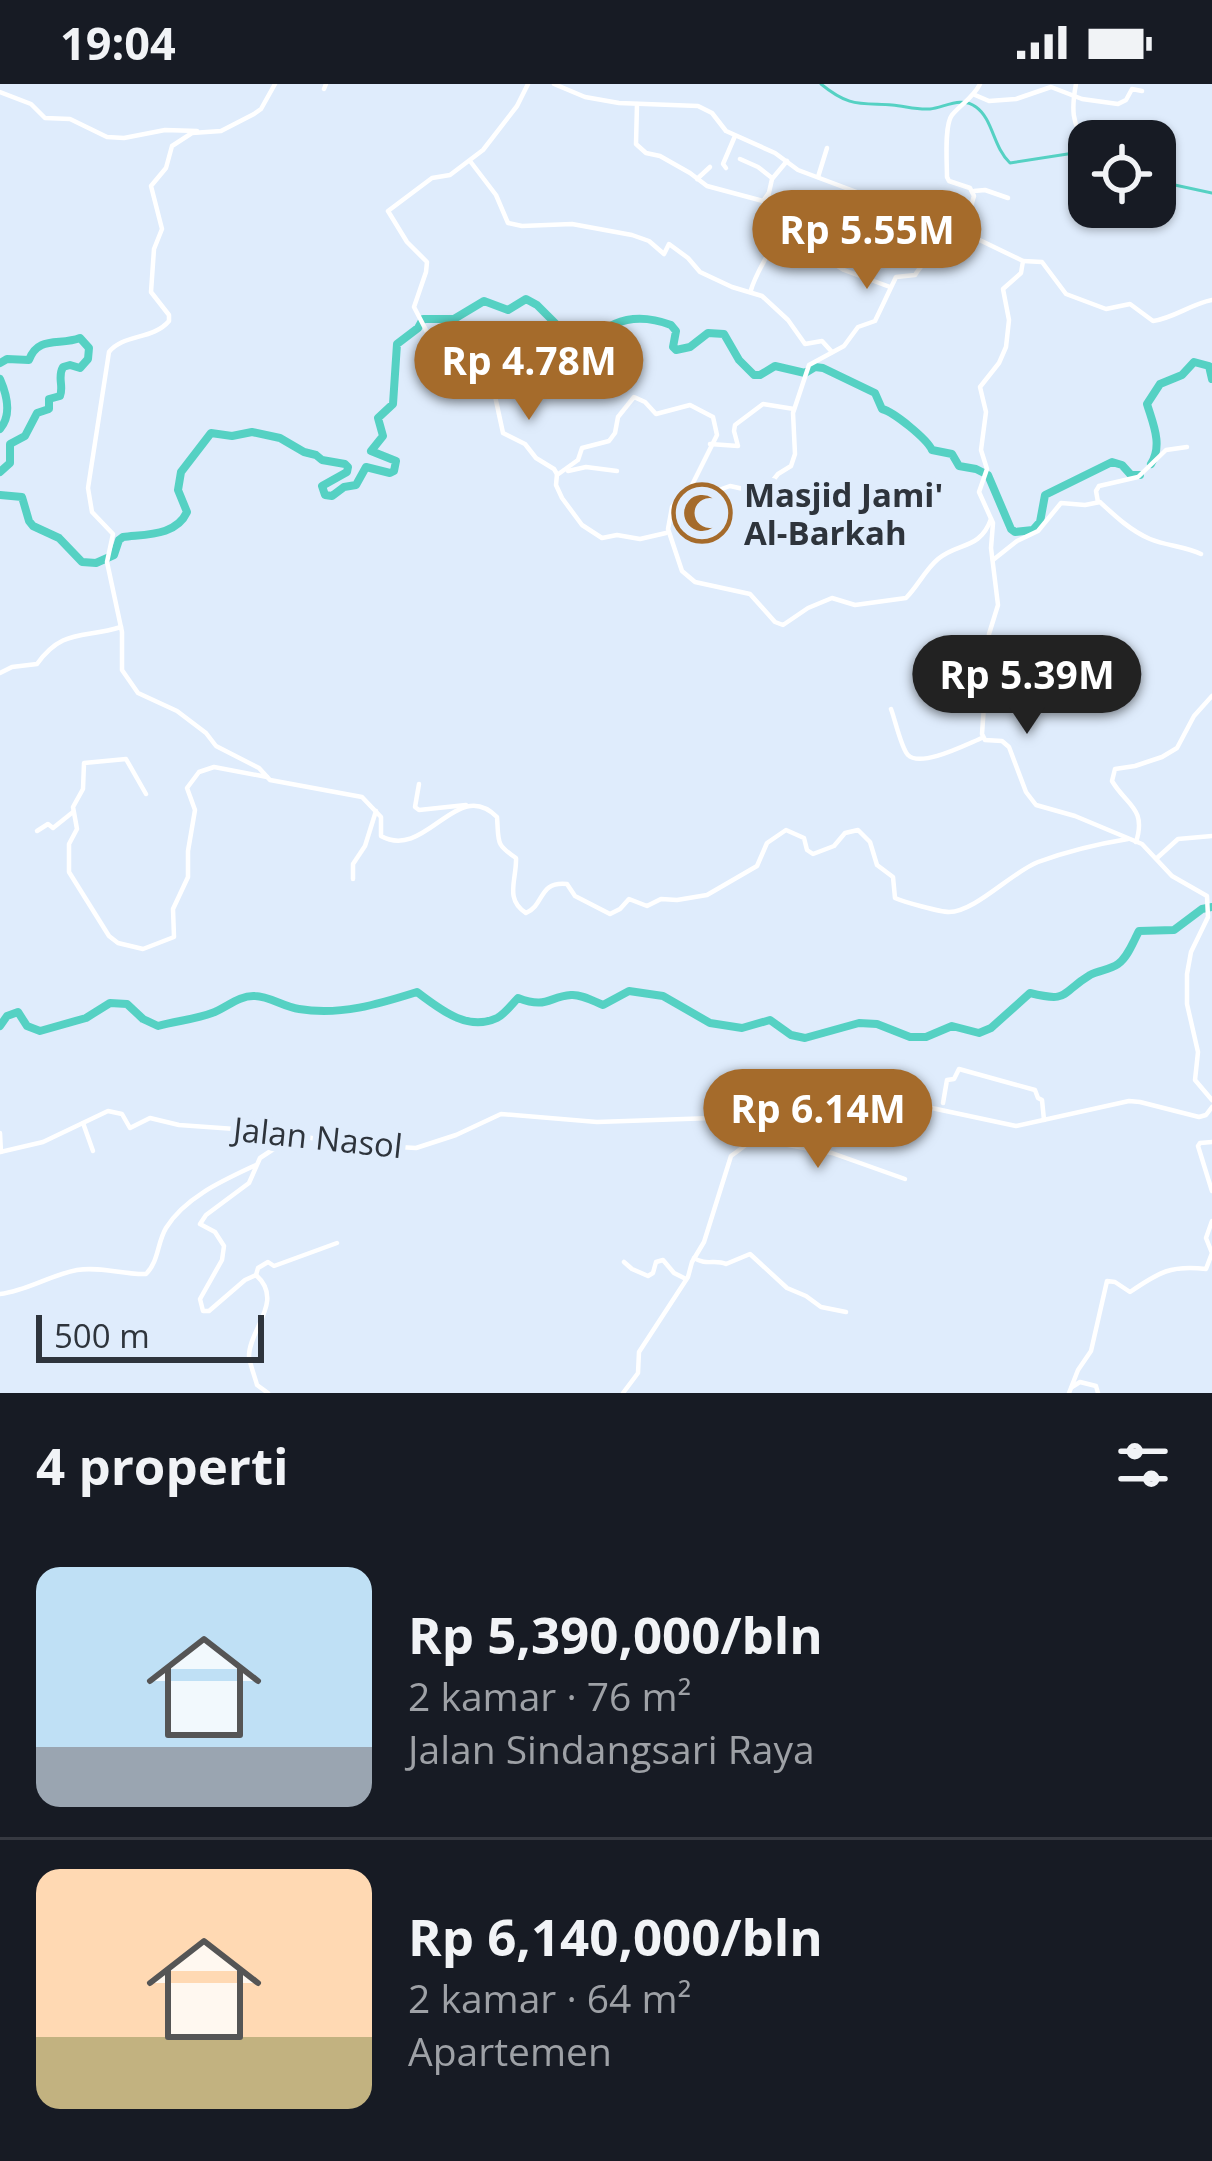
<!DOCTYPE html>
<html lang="id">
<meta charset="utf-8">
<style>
:root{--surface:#171b24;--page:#242831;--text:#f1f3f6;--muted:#9ea1a6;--line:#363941;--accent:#a56b2b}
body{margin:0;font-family:"Open Sans",sans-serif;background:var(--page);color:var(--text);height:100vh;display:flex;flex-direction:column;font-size:45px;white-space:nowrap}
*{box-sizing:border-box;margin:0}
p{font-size:39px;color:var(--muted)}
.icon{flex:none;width:66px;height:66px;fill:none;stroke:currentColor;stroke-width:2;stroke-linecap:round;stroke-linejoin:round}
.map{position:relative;height:1309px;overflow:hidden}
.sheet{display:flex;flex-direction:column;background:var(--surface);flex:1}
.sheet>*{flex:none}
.controls{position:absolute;left:1068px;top:36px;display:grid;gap:24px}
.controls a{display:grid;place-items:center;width:108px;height:108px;border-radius:24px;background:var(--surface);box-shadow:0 3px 9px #0004;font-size:60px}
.scale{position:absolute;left:36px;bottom:30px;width:228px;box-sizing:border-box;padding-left:12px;border:6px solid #2e343c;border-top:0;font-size:33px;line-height:42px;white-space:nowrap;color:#2e343c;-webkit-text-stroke:9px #dfecfc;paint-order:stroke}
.price{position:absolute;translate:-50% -102px;padding:0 27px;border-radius:42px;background:var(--accent);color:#fff;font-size:39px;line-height:78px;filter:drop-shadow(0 3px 6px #0008)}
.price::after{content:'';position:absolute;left:50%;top:72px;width:36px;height:27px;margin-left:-18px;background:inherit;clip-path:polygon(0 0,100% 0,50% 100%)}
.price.current{background:#222;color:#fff}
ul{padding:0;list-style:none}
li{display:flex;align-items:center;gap:36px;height:300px;padding:0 36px}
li+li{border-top:3px solid var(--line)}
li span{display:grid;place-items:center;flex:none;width:336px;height:240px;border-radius:24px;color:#555}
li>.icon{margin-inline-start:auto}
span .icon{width:144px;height:144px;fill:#fffc;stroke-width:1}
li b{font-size:51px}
h2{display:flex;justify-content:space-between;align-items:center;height:144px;padding:0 36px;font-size:51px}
.status{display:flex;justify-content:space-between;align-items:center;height:84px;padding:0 60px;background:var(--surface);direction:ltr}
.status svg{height:33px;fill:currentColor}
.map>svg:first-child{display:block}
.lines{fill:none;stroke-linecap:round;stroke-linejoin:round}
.stream{stroke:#55d1c3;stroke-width:3}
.river{stroke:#55d1c3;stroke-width:8}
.street{stroke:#fff;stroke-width:4.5}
.labels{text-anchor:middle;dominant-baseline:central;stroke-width:12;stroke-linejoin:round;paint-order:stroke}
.poi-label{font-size:33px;font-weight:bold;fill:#2e343c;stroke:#dfecfc;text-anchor:start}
.street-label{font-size:33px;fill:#2e343c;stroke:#dfecfc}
</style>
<div class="status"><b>19:04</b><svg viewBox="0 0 49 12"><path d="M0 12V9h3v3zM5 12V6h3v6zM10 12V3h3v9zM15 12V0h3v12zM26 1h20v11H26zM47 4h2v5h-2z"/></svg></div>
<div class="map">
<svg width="1212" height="1309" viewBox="0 0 1212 1309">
<rect width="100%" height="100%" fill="#dfecfc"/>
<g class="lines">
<g class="stream">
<path d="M821,0C849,23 859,19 892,21C905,22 916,26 930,25C945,23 962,12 976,23C993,35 993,63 1010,79L1074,69L1086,71L1089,85"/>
<polyline points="1155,108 1161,98 1212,109"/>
<polyline points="1097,123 1109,129 1137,123"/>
</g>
<g class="river">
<path d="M0,279L7,275L29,276C38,251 60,262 80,254L89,264L88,275L80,284L70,281L63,283C57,293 64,302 60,312L49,315V325L37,329L25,352L10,360V379L0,388"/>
<path d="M0,295C7,311 12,331 0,345"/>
<path d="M1151,380C1163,361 1153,340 1147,320L1160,300L1182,291L1194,278L1209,282L1212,295"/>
<path d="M0,411L22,413L29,437L33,442L59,454L82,478L96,479L114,471L119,456L123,453C146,450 176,452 187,428L178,406L181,388L211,349L232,352L252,348L280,354L304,368L316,371L322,376L345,380L348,383L347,388L322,402L325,411L332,412L344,403L356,401L366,383L390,389L394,387L396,377L371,367L383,352L378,334L393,320L397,260L418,244L423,235H454L484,217L508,226L526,215L537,221L557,241H577L593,255C615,233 642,230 671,241L676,247L673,263L676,266L690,263L708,249L724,250L739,276L754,291H760L775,282L805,289L815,283L823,284L875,309L882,325C894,328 927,355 932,366L952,370L959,382L976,385L988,391L1011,445L1015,448L1033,446L1040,438L1045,411L1112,378L1122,381L1131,391H1140"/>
<path d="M0,942L7,932L18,928L27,942L40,947L86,934L110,919L127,920L143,935L158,942C175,937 197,935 212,929C226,924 239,911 255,912C269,912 284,923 299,925C340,932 379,920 417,908C440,925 467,948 497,934C505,930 512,920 518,914C547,925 548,913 571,911C581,910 593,917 603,921L629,907L663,912L710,939L742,944L770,936L791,951L805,954L859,939L877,940L910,953H926L952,942L979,949L991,944L1030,909C1070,919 1060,909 1090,891C1099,886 1110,886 1118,880C1128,873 1133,858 1139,847L1174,846L1202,825L1212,823"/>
</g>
<g class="street">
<path d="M275,0L261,25L254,30L221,47L192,49L172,62L166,84L151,102L162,145L154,165L151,208L169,231V237C153,256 123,250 109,268L88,404L92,428L113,450L107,478L122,548V586L138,609L177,627L206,649L216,662L259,684L270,696L362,713L381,733V752C426,777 457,692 497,733C499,758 495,760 516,774C517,795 504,815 526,829C545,821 538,797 567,800L575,812L610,830L620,825L629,815L647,822L661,815L677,816L707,811L757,782L767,759L786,746L804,754L807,766L813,770L834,762L845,749L858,746L870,758L877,781L893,793L895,814C904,818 940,828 949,828C975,828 1012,788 1038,778C1068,767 1097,760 1128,755"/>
<polyline points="528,0 517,22 483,66 450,91 432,94 388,127 407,158 427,178 426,188 414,223 427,248 441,255 452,281 472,287 492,298 503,349 525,360 536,374 554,385 557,390 556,401 562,414 582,441 602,454 617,451 640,455 666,449"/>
<polyline points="554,0 585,13 619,19 698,22 712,29 726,47 775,69 798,86 963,148 1023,177 1021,189 1003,205 1009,236 1006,263 999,279 980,303 986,328 981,366 987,385 979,408 993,439 991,464 998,521 989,550 982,650 985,656 1002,657 1009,663 1026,708 1036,721 1075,732 1142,760 1172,792 1207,812 1208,833 1191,868 1187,890 1187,920 1198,968 1195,996 1212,1016"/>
<path d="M980,0C973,14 962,19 952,31C944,41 947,79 947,93L949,97L970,104L974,112C969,127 967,149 956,161C943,175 931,165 915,191L896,193L875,237L858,243L844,262L809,281L793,329L795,370L791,382L778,390L766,405L757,408L730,402L716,407L686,406L672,423L668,445L682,487L695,498L750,510L775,538L783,541L808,524L832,514L855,521L906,514C918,502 925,486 938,475C958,458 980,466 991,435"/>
<path d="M1076,0C1072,21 1070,44 1089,58"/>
<polyline points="324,5 326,0"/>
<polyline points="0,8 31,20 45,34 70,35 107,53 124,54 165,46 197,47"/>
<polyline points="975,11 989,17 1016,15 1051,3 1082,15 1118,20 1126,16 1132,5 1142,7"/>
<polyline points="637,20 636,60 646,69 660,72 690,89 707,102 763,117 768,110"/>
<polyline points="1118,57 1125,47"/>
<polyline points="740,75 758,83 772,94"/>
<polyline points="470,77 496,111 508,139 522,142 572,140 632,151 649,157 664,170 669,160 688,174 700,188 732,203 762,212 788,236 805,260 822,257 832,268"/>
<polyline points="726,84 723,80 735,52"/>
<polyline points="818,93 827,64"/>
<polyline points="697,95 710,83"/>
<polyline points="974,107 985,106 1008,114"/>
<polyline points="777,126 807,137 823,137 817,169 844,186 890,203"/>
<path d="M1023,177L1042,178L1066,210L1106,225L1130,220L1153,237C1174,234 1191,220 1212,216"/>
<path d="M751,206C761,172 793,149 768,113L772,95L787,77"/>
<polyline points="710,360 738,362 734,347 735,341 763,320 794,325"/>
<polyline points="568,387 586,383 617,387"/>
<polyline points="557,391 578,376 582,364 609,357 615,349 618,333 634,313 645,318 656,330 690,321 713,333 717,351 691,403"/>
<polyline points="1098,418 1096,407 1099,402 1138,393 1166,366 1187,363"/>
<path d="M993,476L1017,457L1038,447L1061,419L1085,421L1100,418C1115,432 1131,447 1150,455C1167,462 1184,462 1201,470"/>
<path d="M0,589L12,583L37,580C63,544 83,555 121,543"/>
<path d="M891,625C895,635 901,664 908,671C921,684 967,660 982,654"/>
<polyline points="419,700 415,723 419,726 466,721"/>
<polyline points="146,710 126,675 84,679 83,705 73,723 77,745 69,760 69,788 109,852 118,859 143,865 174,853 173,825 188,793 188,767 195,726 187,704 199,688 214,683 267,693"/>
<polyline points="37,747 48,740 53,744 73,728"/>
<path d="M1136,758C1147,724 1126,721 1112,697L1115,685L1135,682L1162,673L1177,664L1194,632L1212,612"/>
<polyline points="1157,774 1178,755 1212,752"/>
<polyline points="353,795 353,780 365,762 376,727"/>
<polyline points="943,1019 947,996 954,995 959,985 1035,1006 1038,1014 1042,1016 1044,1036"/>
<polyline points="83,1039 93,1067"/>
<polyline points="774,1040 783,1060 832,1069 905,1095"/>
<polyline points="0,1049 1,1068"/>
<polyline points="1212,1058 1200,1059 1198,1062 1212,1107"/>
<polyline points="0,1068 43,1058 108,1027 122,1030 130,1044 150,1034 179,1041 279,1048 344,1060 416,1064 456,1051 501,1030 597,1038 713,1034 778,1024 883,1028 927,1023 1016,1042 1129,1017 1140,1018 1199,1033 1206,1031 1212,1023"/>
<path d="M694,1174C706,1182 715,1175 726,1180L750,1170L787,1204L806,1212L821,1223L846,1228"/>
<polyline points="624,1178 632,1185 648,1192 653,1189 656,1178 663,1176 674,1189 686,1195"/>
<polyline points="256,1191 258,1184 268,1178 274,1182 337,1159"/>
<path d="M0,1210C27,1207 50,1191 77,1186C101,1182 123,1191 146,1190C159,1177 157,1159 166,1144C185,1113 224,1096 256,1081"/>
<polyline points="1072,1303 1080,1298 1096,1302 1098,1309"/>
<path d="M268,1309L257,1301C255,1293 250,1281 249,1272C249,1245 285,1217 256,1191L245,1196L209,1227H203L200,1215L222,1176L224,1162L215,1148L200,1140L206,1131L249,1099L260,1074L295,1051"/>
<polyline points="623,1309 638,1289 639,1268 688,1193 692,1178 704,1158 731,1072 774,1040 787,1024"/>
<path d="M1069,1309L1078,1286L1091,1267L1107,1197L1115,1198L1130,1208C1159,1188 1171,1181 1206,1185L1212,1169L1206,1154L1212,1137"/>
</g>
</g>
<defs>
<g id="mosque-ring" transform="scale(3)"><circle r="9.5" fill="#dfecfc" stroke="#a56b2b" stroke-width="1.5"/><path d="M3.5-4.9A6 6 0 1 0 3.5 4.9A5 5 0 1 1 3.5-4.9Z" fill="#a56b2b"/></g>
</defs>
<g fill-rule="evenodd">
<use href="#mosque-ring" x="702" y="429"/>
</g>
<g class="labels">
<g class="poi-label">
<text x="744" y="410">Masjid Jami'<tspan x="744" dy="38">Al-Barkah</tspan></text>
</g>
<g class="street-label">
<text transform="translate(318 1053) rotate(6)">Jalan Nasol</text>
</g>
</g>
</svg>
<div class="controls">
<a><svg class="icon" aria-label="locate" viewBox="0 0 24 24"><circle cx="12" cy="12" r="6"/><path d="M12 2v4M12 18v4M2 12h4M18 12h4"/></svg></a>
</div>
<div class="scale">500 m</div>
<b class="price" style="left:867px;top:208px">Rp 5.55M</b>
<b class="price" style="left:529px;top:339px">Rp 4.78M</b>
<b class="price current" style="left:1027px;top:653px">Rp 5.39M</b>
<b class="price" style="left:818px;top:1087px">Rp 6.14M</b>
</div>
<section class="sheet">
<h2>4 properti<svg class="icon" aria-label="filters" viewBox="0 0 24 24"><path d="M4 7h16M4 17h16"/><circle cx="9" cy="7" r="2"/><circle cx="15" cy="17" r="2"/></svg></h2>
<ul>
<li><span style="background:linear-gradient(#bfe0f5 75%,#9aa5b1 0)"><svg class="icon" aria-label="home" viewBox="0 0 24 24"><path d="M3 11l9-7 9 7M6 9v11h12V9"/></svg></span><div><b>Rp 5,390,000/bln</b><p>2 kamar · 76 m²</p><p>Jalan Sindangsari Raya</p></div></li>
<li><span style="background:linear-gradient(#ffd9b3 70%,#c2b280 0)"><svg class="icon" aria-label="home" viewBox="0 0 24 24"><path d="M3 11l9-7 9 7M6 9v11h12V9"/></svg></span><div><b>Rp 6,140,000/bln</b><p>2 kamar · 64 m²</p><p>Apartemen</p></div></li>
</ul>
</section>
